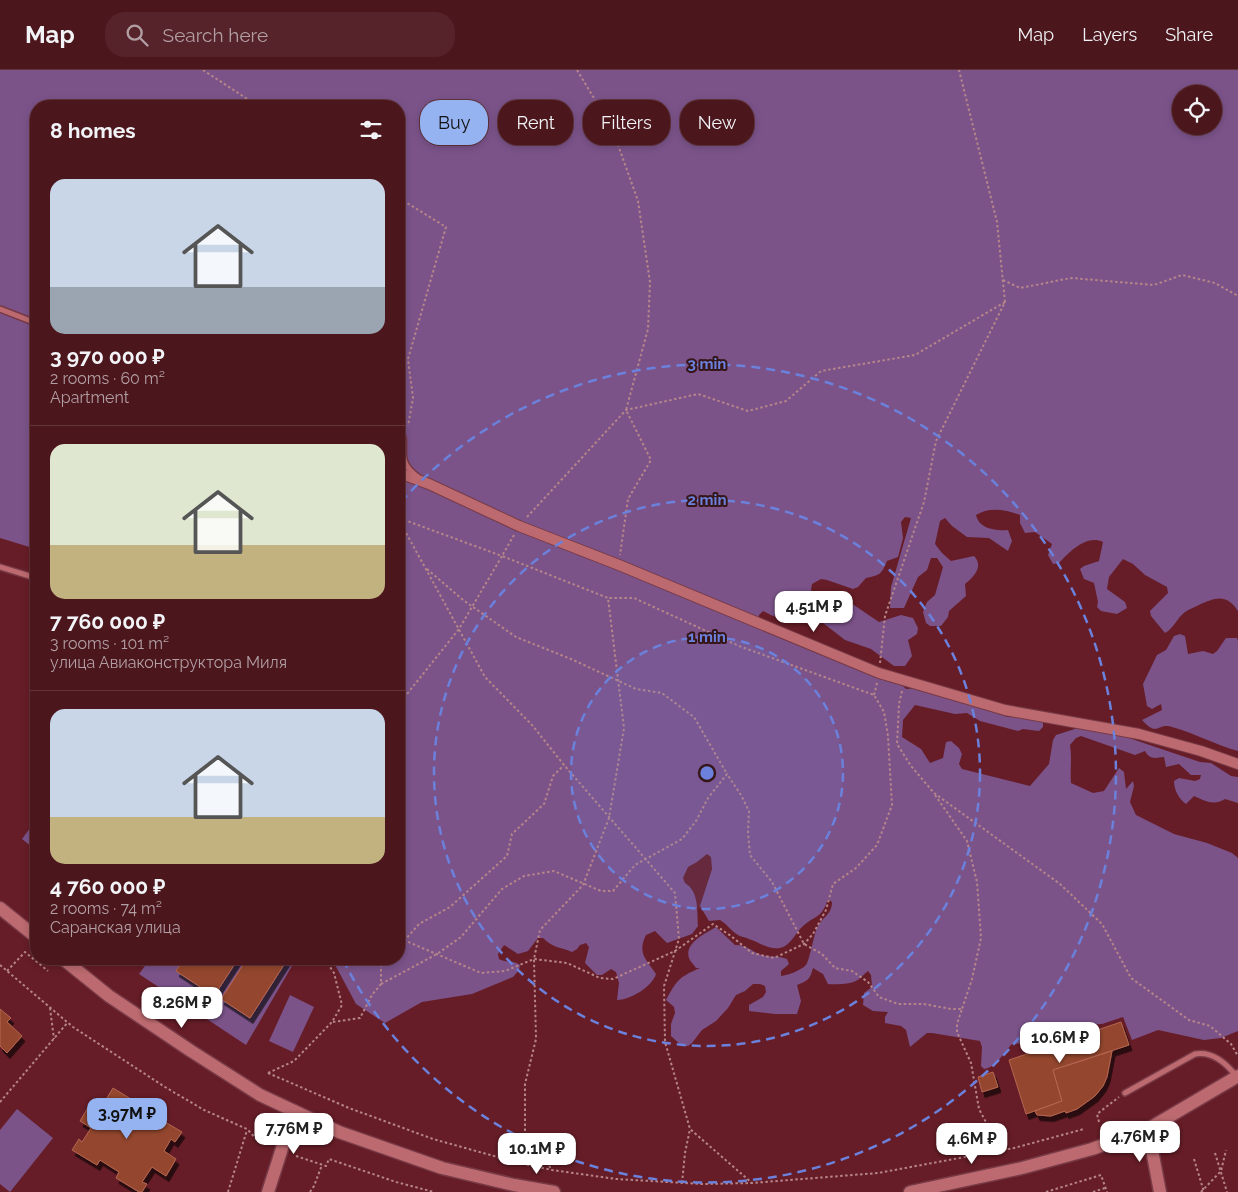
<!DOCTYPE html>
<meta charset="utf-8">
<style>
:root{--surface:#4c161d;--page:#56232a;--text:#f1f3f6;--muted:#b29fa4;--line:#63353b;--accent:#95b2f1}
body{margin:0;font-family:Raleway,sans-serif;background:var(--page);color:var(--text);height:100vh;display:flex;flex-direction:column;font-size:19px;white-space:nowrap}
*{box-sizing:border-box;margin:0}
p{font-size:16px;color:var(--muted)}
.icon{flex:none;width:28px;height:28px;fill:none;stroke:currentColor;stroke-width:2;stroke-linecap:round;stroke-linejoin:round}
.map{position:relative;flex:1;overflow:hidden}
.panel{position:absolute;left:30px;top:30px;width:375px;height:865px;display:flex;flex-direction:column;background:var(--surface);border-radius:20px;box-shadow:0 2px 8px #0003,0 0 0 1px var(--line)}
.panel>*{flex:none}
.top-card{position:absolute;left:420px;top:30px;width:475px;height:45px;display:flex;gap:10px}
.controls{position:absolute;left:1172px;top:15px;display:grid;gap:10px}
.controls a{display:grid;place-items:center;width:50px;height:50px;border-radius:50%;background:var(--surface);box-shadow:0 2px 8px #0003,0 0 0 1px var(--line);font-size:25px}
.price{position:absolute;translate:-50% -42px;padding:0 11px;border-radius:10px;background:#fff;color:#222;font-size:16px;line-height:32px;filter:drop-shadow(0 1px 2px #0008)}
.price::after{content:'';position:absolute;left:50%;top:30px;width:15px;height:11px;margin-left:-8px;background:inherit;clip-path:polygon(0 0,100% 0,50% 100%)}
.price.selected{background:var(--accent);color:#111}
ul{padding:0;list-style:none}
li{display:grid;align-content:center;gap:10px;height:265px;padding:0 20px}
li+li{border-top:1px solid var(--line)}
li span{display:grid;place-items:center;height:155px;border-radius:15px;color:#555}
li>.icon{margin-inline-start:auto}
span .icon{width:90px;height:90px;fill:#fffc;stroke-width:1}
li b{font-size:21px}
h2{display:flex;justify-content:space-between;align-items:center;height:60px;padding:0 20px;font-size:21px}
.tag{padding:0 18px;border-radius:20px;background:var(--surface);box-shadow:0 2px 8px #0003,0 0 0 1px var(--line);font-size:18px;line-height:45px}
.tag.selected{background:var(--accent);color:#111}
header{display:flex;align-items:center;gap:30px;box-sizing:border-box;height:70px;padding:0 25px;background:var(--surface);border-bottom:1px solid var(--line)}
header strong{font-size:24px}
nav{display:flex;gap:28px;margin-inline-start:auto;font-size:18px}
.search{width:350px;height:45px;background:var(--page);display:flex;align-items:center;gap:12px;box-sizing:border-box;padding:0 18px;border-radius:20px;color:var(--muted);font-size:19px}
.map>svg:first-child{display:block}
.green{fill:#7b5389;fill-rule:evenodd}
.building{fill:#94462f;stroke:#b46751;filter:url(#shadow)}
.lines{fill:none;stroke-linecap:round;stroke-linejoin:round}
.service-casing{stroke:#773a46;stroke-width:8}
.minor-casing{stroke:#773a46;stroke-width:12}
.tertiary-casing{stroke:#773a46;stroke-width:15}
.secondary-casing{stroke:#773a46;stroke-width:15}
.path{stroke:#b68589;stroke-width:2;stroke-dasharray:2.5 2.5;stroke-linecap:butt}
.service{stroke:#bc6a6f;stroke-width:5}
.minor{stroke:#bc6a6f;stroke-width:10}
.tertiary{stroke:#bc6a6f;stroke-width:12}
.secondary{stroke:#bc6a6f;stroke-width:12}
.ring{fill:none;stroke:#6b81db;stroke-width:2.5;stroke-dasharray:9 6}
.centre{fill:#6b81db;stroke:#371619;stroke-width:2.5}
.ring-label{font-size:15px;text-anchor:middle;font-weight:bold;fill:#6b81db;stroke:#371619;stroke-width:4;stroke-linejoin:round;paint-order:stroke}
</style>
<header>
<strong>Map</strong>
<div class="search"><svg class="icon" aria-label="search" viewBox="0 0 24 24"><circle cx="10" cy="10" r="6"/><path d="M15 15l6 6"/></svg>Search here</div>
<nav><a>Map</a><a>Layers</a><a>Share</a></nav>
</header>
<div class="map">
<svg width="1238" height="1122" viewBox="0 0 1238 1122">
<defs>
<filter id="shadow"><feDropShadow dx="3" dy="5.5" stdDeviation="0" flood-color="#0009"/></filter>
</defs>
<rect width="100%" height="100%" fill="#661d27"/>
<g class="green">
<path d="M0,0H1238V541C1226,523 1215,528 1199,535C1195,537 1189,539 1185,542C1177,548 1174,558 1165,563L1151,546L1150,541L1168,523L1167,517L1145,505L1133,494L1123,489L1109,507L1107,519L1125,532L1127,538L1117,544L1101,541L1097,537L1098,532L1094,513L1084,509L1080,499L1084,496L1099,491L1103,472C1087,464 1069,482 1059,493L1053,494L1048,485L1052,474L1035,462L1025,463L1020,453V445C1007,440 989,436 976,445C979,459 996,461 1008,460L1012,471L1008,481L989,468L967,467L952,456L945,448L940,451L935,474L942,483L951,491L974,486C984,496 974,507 965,514L966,526L949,541L948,547L941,556H930L926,553L923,542L927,532L935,525L943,497L937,488H931L927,500L918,507L904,538H890L891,517L911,448L905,447L901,452L903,468L898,487L887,491C881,505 880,505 866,508L858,517L853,519L827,510L821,509L812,514L811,520L817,529H845L879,552L901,545L913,548L918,558L917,564L908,570L912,586L905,596H894L871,579L845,570L823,553L810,536L803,540L796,550L773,546L763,541L759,545V550L898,611L906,619L917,618L1008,647L1038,648L1043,651V657L1039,661L1023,659L1018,661L980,651L967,643L955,644L915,635L903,650L902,667L921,679L930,693L943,688L946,672L951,671L959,678L962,684L959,694L962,699L1030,716L1049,694L1053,670L1056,665L1078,658L1123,666L1200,692L1211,693L1231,706L1238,707V733L1225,729C1214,736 1205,731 1194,726L1186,734C1179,729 1174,720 1174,711L1179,708L1195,711L1200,709L1201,705H1191L1179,694L1166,697L1164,687C1155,688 1150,690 1145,681L1135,685L1081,666L1076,668L1070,675C1072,688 1070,700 1071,713L1093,723L1104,721L1119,698L1124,702L1126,719L1133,711L1134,716L1130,732L1136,745L1174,764L1207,773L1232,783L1238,788V961L1221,968L1204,970L1158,960L1132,970L1123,947L1102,954L1048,958L1024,973L1012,974C1003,983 997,997 984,999L981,996L982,977L980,971L932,963H927L910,977L906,960L901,956L885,953V947L888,942L873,941L863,935L864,923L872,917L871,905L868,901C864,904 863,906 859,909C854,914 835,915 828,914L823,904L813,898C810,909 808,911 797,915L801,931L797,944H775L749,941V935L763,927L766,922L765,916L760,914H753L745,921L736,925L728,938L716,951L702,960L692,973L688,976H682L671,966V954L675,943L674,937L666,930C677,910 679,907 700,898H696C694,895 690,891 689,888C684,873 706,863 716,857L735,875C744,874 751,880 759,884C769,888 777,885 787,889L789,894L781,901V906C788,905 800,901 806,895C809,892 814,865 817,858C821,848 832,845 832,832L828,829C821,849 817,844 803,856C796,862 793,871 785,876C773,883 759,872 749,869C745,867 741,867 738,865C731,861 727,854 720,850L709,851L700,836L712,799L711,787L707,784L697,792L688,797L683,808L685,813C699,821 697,841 698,856L692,864L667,873L655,861L646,865C637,883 646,889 656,904C652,917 630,930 617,930L619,913L616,902L611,899L602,905H597L585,893L589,877L586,873L580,875L577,879L572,882C560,877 553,878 543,868H538L528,881L518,884L504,875L498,884L499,889C506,893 513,890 520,895L519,900L513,907L472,924L422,932L385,953L356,934L332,889H399V36H36V479L0,468ZM1181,24H1214V56H1181Z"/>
<path d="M1180,564L1185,566L1188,584L1203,581L1213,584L1217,581L1226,568H1237L1238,571V681C1215,675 1195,663 1172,657C1157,652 1158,668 1142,650L1162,640L1161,634L1152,639L1147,636L1143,614L1157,585L1166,580L1174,566Z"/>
<polygon points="36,750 36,780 22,769"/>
<polygon points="150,889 296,889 246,975 139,904"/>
<polygon points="290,925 314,937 293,982 269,971"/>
<polygon points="17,1039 53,1068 10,1122 0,1114 0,1060"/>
</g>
<g class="building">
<polygon points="184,889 238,889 214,926 176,901"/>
<polygon points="247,889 285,889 287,890 250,948 221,929"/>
<polygon points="0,939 11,948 7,952 22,966 7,983 0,976"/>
<polygon points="1121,952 1129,975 1053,1000 1062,1031 1026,1044 1009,990"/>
<polygon points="1112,981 1107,1007 1103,1016 1095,1026 1077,1039 1066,1043 1065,1041 1051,1046 1037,1045 1035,1041 1062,1031 1053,1000"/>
<polygon points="993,1002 998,1017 982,1022 978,1007"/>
<polygon points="113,1018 139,1034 136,1039 153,1049 155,1046 182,1062 175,1072 171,1069 164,1081 176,1089 166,1106 152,1097 142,1112 147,1114 142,1122 139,1122 116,1108 119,1102 100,1090 97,1095 72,1080 79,1069 82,1072 91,1058 80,1051 90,1034 104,1042 111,1031 107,1028"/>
</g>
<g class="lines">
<g class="service-casing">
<g id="service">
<polyline points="0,239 36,253"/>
<path d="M399,358C411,374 392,389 418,407"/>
<polyline points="0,497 36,508"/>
<path d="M1125,1023L1195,984C1213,981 1226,993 1236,1006"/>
</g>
</g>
<g class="minor-casing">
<polyline id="minor" points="399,403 429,414 519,456 619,495 879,603 1005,640 1139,664 1201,681 1238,694"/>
</g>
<g class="tertiary-casing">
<polyline id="tertiary" points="268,1122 294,1041"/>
</g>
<g class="secondary-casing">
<g id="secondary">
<polyline points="0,838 36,867"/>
<polyline points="63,889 109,926 191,981 260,1025 339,1062 442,1098 514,1115 554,1122"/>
<polyline points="1148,1059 1160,1122"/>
<polyline points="910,1122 1022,1098 1092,1079 1148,1059 1238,1006"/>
</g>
</g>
<g class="path">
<polyline points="203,0 258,36"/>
<polyline points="577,0 612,58 638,131 650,212 648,259 626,340 651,390 628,429 620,485"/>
<polyline points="399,128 446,157 408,289 413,328 408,356"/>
<polyline points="1003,210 1020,218 1071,208 1154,215 1182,205 1215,213 1238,226"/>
<polyline points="527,447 626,340 698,324 748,341 786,331 821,301 915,285 1005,232"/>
<polyline points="399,448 502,486 459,559 399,634"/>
<polyline points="399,450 485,607 532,655 564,695 675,823 679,869 664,916 665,972 690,1059 752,1113"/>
<polyline points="514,465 502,486 608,528 624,658 609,748 583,815 540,860 534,889 536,969 525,1014 525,1062 552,1100"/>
<polyline points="427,499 463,530 516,567 571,589 636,619 662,623 694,647 727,704"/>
<polyline points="880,593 885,546 924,432 936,371 1005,232 997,152 959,0"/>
<polyline points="902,621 899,634 897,674 911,696 934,723 1060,814 1102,854 1131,908 1189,950 1210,956 1231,974 1238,986"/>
<polyline points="874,625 877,613"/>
<polyline points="935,725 967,771 977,812 981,868 972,909 962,939"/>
<polyline points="399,868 481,903 505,901 534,889 567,893 600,908 613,909 675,881 713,854 731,866 752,883 774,888 804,874 813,864 826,840 833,814 856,798 877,775 892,735 888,666 884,642 874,625 739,576 634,528 608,528"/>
<polyline points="404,871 419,854 450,837 507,786 512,764 544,734 553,706 564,695"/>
<polyline points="0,895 73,957 165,1017 204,1040 247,1059 260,1073"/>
<polyline points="7,901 25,882 48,901"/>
<polyline points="381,914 437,884 461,867 502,819 524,806 554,801 601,821 613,821 635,795 682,769 696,751 708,728 727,704 741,725 749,741 748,763 750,785 772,812 804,874 822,884 835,898 852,901 868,912 879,927 898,934 924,934 951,939 962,939 957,954 957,962 971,993 979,1039 989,1058 1006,1080"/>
<polyline points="50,938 54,969"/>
<polyline points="333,952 360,948 372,925 381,914 381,889"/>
<polyline points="268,1003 349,1038 433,1069 519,1093 552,1100 616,1109 702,1114 752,1113 878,1103 1014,1078 1084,1059"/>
<polyline points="268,1003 294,991 332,952 342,935 334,903 326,891"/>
<polyline points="0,1032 68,952"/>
<polyline points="1099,1052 1097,1044 1119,1027"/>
<polyline points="1215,1083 1227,1122"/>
<polyline points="296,1086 326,1096 329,1089 396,1112 434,1122"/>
<polyline points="1194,1089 1204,1122"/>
<polyline points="682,1113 685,1083 690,1059"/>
<polyline points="228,1122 247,1060"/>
<polyline points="310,1122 314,1116 322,1095"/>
<polyline points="1046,1122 1101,1105 1107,1122"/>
<polyline points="1093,1122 1105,1118"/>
<polyline points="1201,1122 1221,1101 1226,1080"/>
</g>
<use href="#service" class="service"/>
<use href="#minor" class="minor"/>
<use href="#tertiary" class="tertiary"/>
<use href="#secondary" class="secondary"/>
</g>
<circle cx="707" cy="703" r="136" fill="#6b81db" fill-opacity=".12"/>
<g class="ring">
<circle cx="707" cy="703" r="136"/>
<circle cx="707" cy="703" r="273"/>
<path d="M401 432A409 409 0 1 1 344 892"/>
</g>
<circle cx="707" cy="703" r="8" class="centre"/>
<g class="ring-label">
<text x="707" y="299">3 min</text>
<text x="707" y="435">2 min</text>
<text x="707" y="572">1 min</text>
</g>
</svg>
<div class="controls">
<a><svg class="icon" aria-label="locate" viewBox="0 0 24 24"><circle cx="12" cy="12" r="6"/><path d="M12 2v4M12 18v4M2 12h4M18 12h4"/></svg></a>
</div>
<b class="price" style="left:814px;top:563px">4.51M ₽</b>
<b class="price" style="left:182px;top:959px">8.26M ₽</b>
<b class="price" style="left:1060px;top:994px">10.6M ₽</b>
<b class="price selected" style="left:127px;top:1070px">3.97M ₽</b>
<b class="price" style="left:294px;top:1085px">7.76M ₽</b>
<b class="price" style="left:1140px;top:1093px">4.76M ₽</b>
<b class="price" style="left:972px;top:1095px">4.6M ₽</b>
<b class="price" style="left:537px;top:1105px">10.1M ₽</b>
<div class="top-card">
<a class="tag selected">Buy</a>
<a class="tag">Rent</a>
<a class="tag">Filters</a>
<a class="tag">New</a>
</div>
<section class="panel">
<h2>8 homes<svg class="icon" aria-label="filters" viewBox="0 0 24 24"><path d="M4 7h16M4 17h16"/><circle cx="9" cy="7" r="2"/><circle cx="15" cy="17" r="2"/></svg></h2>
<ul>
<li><span style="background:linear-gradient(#c9d6e8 70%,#9aa5b1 0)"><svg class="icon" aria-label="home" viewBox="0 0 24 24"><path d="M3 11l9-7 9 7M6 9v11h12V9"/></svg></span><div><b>3 970 000 ₽</b><p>2 rooms · 60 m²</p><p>Apartment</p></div></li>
<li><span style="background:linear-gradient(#dfe7d0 65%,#c2b280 0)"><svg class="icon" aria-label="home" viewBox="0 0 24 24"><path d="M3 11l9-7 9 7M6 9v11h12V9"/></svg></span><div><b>7 760 000 ₽</b><p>3 rooms · 101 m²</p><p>улица Авиаконструктора Миля</p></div></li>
<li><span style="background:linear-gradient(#c9d6e8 70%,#c2b280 0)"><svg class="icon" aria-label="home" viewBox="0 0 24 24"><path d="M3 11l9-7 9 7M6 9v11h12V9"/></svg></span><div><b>4 760 000 ₽</b><p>2 rooms · 74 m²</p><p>Саранская улица</p></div></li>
</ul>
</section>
</div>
